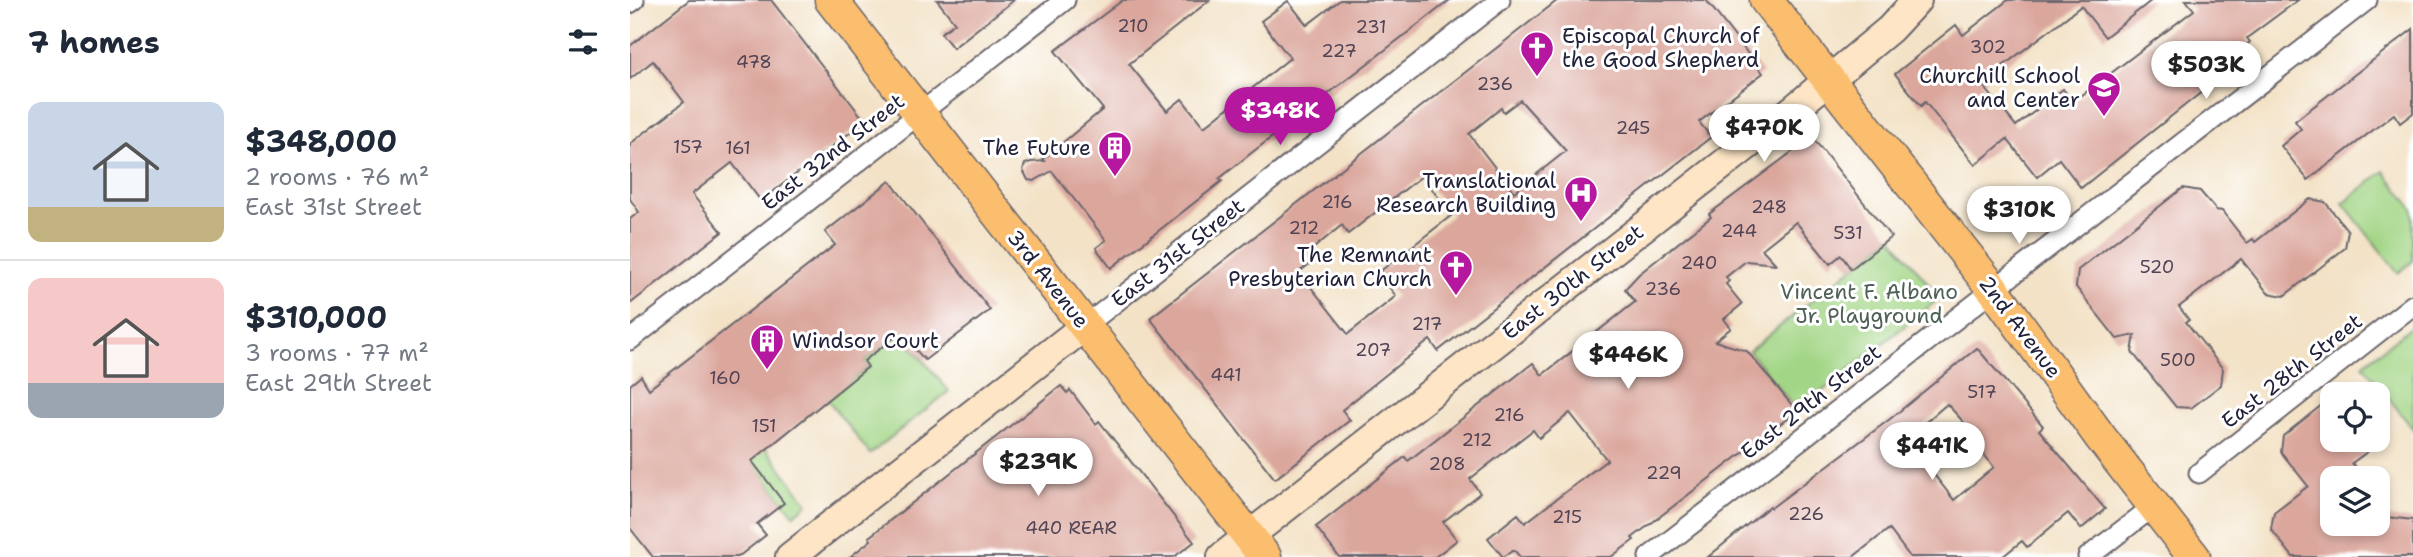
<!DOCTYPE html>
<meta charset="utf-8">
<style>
:root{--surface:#fff;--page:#f2f2f3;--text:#1f2937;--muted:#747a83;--line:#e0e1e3;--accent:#b5179e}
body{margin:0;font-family:"Shantell Sans",sans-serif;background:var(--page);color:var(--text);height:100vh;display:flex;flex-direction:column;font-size:26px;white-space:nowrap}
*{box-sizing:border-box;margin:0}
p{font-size:23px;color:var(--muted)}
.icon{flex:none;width:38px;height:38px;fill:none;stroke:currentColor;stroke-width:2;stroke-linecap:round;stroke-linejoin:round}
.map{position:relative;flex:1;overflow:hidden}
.details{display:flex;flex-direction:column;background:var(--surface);width:630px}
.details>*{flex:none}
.controls{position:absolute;left:1690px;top:382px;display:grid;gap:14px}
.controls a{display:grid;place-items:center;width:70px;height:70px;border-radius:14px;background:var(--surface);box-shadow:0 4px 10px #0003;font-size:35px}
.price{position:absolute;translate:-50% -60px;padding:0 16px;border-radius:24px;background:#fff;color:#222;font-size:23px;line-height:46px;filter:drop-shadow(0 2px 4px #0008)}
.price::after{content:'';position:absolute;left:50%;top:42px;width:21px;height:16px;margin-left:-10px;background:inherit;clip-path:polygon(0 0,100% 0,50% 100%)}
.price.selected{background:var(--accent);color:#fff}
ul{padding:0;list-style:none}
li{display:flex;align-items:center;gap:21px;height:175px;padding:0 28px}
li+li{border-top:2px solid var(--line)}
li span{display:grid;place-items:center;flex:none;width:196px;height:140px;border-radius:14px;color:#555}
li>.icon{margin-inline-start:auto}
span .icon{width:84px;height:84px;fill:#fffc;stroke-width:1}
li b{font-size:30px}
h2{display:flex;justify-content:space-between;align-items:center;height:84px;padding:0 28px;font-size:30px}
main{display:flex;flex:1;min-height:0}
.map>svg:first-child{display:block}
.green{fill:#a2d585;stroke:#627c60;stroke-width:2}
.building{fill:#dba79d;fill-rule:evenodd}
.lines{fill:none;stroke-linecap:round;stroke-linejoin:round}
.street-casing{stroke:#6b656c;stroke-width:23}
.secondary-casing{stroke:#6b656c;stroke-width:32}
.primary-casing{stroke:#6b656c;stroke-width:35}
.street{stroke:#fff;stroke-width:19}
.secondary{stroke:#fde5c5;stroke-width:28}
.primary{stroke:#fbbe6e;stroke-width:32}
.labels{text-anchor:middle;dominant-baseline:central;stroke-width:6;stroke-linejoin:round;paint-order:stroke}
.number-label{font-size:18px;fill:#504354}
.poi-label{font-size:21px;fill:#22223b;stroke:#fff;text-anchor:end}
.street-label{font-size:21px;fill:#22223b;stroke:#fff}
.park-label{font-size:21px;fill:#4f6155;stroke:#fff}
</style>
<main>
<section class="details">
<h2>7 homes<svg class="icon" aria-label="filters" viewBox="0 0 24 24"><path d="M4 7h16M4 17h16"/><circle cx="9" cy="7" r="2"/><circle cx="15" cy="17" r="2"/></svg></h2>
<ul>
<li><span style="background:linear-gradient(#c9d6e8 75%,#c2b280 0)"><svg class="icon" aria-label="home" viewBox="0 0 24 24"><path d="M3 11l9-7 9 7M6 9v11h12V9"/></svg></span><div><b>$348,000</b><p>2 rooms · 76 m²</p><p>East 31st Street</p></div></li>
<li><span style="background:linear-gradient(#f6c9c9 75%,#9aa5b1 0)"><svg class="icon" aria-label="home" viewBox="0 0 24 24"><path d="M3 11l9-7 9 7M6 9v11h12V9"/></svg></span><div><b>$310,000</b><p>3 rooms · 77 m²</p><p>East 29th Street</p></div></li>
</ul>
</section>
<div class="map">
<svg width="1783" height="557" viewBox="0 0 1783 557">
<rect width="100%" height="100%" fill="#fff"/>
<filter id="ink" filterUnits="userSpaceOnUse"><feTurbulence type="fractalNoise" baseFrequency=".0143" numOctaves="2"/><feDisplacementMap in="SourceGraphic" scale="14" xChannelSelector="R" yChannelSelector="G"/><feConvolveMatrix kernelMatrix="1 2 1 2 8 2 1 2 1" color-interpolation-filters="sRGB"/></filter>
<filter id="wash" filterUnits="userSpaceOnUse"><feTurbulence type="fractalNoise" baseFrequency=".00686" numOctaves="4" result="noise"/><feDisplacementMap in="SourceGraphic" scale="28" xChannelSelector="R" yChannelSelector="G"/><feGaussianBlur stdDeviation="1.57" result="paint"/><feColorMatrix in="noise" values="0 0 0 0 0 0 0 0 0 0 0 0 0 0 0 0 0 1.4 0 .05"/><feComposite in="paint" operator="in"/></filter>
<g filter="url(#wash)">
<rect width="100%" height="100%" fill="#f3e2c6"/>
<g class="green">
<polygon points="1754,171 1783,209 1783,261 1768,273 1713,203"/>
<polygon points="1261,237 1310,298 1167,411 1119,351"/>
<polygon points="1783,325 1783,429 1733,365"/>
<polygon points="270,333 319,391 240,454 197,399 238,367 234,361"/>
<polygon points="135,447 178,504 164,515 119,458"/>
</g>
<g id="blocks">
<g class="building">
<polygon points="59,0 141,0 235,121 131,201 102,163 62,194 92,232 0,304 0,219 9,212 0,199 0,144 54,102 23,61 0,79 0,46"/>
<polygon points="307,0 384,0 323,48 311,33 325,23"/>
<polygon points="493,0 580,0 499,64 537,111 552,99 574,127 660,58 631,21 658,1 677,25 710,0 820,0 620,154 589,179 592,181 481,268 466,248 476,240 422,171 404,181 398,180 393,170 395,164 401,162 415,161 413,159 473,109 425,51"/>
<path d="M928,0H1076L1133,73L1069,122L1081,137L808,351L800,340L768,365L712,410L720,420L645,479L520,318ZM890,100L936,151L884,192L839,134L871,108L874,112ZM792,176L822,215L748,273L766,296L718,334L669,272L685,260L679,252L712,225L718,234Z"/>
<polygon points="1378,0 1522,0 1475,37 1451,6 1351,83 1386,126 1433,89 1443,102 1564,10 1556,0 1668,0 1617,38 1620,42 1597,59 1603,67 1451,188 1429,159 1407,177 1377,139 1345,165 1295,102 1291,106 1265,74 1326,25 1333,35"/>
<polygon points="1783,29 1783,113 1770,123 1764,114 1678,180 1651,146 1671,129 1665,121"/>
<polygon points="1182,137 1261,237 1221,269 1211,255 1200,264 1166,222 1132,249 1146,264 1116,261 1096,277 1099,281 1096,284 1112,304 1094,319 1101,328 1085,341 1117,351 1167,411 1002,538 1004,540 981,557 890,557 884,550 873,557 858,538 888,514 895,523 977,460 940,413 909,438 903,430 840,479 850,493 813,522 827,540 805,557 709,557 686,527 775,457 778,461 903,363 912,375 1005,302 995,289 1009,274 1081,217 1079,214"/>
<polygon points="260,181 360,310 295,360 270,333 234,361 238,367 122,461 154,503 127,524 136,535 108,557 23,557 0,528 0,385 11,376 19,389 205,245 195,232"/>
<polygon points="1553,188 1570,191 1586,210 1592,211 1617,243 1623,239 1625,242 1680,199 1695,202 1718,231 1715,248 1654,296 1638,293 1611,259 1549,307 1559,320 1556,322 1593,369 1591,385 1561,408 1546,407 1502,352 1505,335 1487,339 1446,287 1448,270"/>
<path d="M1347,348L1413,426L1409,430L1475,509L1451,529L1438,513L1397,547L1392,541L1372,557H1280L1259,529L1223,557H1078L1140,506L1141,508L1260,419ZM1317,404L1353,443L1348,447L1364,467L1324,500L1276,439Z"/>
<polygon points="431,386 437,393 440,390 466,424 469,421 564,542 544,557 220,557 241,540 239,537"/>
<polygon points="1703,396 1703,439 1755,439 1722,463 1734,478 1703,478 1703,523 1748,523 1748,516 1783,520 1783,557 1663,557 1641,529 1644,512 1678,486 1651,452 1653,436"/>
</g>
</g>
</g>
<g filter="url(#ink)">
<use href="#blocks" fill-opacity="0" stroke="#6b656c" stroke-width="2"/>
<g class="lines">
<g class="street-casing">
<g id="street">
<polyline points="0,3 4,0"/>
<polyline points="455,326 870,0"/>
<polyline points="0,340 435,0"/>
<polyline points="1569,473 1783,305"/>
<polyline points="1019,557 1737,0"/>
<polyline points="1458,557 1524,506"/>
</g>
</g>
<g class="secondary-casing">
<g id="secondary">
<polyline points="160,557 455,326"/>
<polyline points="592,557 1165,108 1260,29 1287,0"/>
</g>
</g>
<g class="primary-casing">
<g id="primary">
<polyline points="201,0 635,557"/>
<polyline points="1136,0 1364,290 1471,438 1564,557"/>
</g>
</g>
<use href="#street" class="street"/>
<use href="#secondary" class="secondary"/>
<use href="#primary" class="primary"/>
</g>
</g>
<defs>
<g id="church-pin" transform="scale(1.75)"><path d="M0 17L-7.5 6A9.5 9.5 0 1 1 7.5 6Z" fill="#b5179e" stroke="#fff"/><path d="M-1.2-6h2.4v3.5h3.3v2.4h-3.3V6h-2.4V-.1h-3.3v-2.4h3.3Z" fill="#fff"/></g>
<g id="school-pin" transform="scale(1.75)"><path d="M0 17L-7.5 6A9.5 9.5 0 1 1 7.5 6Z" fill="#b5179e" stroke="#fff"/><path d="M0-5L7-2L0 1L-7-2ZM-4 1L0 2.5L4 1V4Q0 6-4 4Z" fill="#fff"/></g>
<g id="building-pin" transform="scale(1.75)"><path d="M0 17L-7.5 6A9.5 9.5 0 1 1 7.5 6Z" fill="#b5179e" stroke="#fff"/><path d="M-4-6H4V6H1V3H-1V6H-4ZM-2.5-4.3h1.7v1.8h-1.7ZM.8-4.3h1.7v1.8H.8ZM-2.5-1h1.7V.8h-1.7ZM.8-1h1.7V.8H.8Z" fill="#fff"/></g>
<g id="hospital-pin" transform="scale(1.75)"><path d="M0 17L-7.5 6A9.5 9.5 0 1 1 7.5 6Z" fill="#b5179e" stroke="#fff"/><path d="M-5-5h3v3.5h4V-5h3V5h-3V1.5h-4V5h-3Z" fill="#fff"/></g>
</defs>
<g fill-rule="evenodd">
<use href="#church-pin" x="907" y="48"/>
<use href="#school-pin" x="1474" y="88"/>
<use href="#building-pin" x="485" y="148"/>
<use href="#hospital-pin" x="951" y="193"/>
<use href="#church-pin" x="826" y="267"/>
<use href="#building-pin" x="137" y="341"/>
</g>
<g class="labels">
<g class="number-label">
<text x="503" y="26">210</text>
<text x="741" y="27">231</text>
<text x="1358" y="47">302</text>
<text x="709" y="51">227</text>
<text x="124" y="62">478</text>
<text x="865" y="84">236</text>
<text x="1003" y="128">245</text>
<text x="58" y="147">157</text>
<text x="108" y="148">161</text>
<text x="707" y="202">216</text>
<text x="1139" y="207">248</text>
<text x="674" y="228">212</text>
<text x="1109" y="231">244</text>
<text x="1218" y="233">531</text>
<text x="1069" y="263">240</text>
<text x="1527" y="267">520</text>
<text x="1033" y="289">236</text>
<text x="797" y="324">217</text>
<text x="743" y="350">207</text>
<text x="1548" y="360">500</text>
<text x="596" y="375">441</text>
<text x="95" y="378">160</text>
<text x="1352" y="392">517</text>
<text x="879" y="415">216</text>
<text x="134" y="426">151</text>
<text x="847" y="440">212</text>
<text x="817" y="464">208</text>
<text x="1034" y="473">229</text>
<text x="1176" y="514">226</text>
<text x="937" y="517">215</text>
<text x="441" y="528">440 REAR</text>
</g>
<g class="poi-label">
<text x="932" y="36" text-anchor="start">Episcopal Church of<tspan x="932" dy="24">the Good Shepherd</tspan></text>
<text x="1450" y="76">Churchill School<tspan x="1450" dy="24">and Center</tspan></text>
<text x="461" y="148">The Future</text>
<text x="926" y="181">Translational<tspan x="926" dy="24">Research Building</tspan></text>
<text x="802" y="255">The Remnant<tspan x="802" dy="24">Presbyterian Church</tspan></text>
<text x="162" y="341" text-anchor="start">Windsor Court</text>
</g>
<g class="street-label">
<text transform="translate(203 152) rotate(-38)">East 32nd Street</text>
<text transform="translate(548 253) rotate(-38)">East 31st Street</text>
<text transform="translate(418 279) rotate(52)">3rd Avenue</text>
<text transform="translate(943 282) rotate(-38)">East 30th Street</text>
<text transform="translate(1390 327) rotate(53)">2nd Avenue</text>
<text transform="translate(1662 371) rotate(-38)">East 28th Street</text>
<text transform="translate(1181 402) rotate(-38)">East 29th Street</text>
</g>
<g class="park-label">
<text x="1239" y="292">Vincent F. Albano<tspan x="1239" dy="24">Jr. Playground</tspan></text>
</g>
</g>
</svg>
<div class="controls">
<a><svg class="icon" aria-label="locate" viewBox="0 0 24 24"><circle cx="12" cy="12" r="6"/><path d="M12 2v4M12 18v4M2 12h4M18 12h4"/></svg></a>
<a><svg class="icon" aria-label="layers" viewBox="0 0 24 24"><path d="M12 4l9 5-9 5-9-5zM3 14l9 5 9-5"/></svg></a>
</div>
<b class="price" style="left:1576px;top:101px">$503K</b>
<b class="price selected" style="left:650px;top:147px">$348K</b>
<b class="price" style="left:1134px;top:164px">$470K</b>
<b class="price" style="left:1389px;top:246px">$310K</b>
<b class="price" style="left:998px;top:391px">$446K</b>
<b class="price" style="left:1302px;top:482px">$441K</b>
<b class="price" style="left:408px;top:498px">$239K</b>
</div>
</main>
